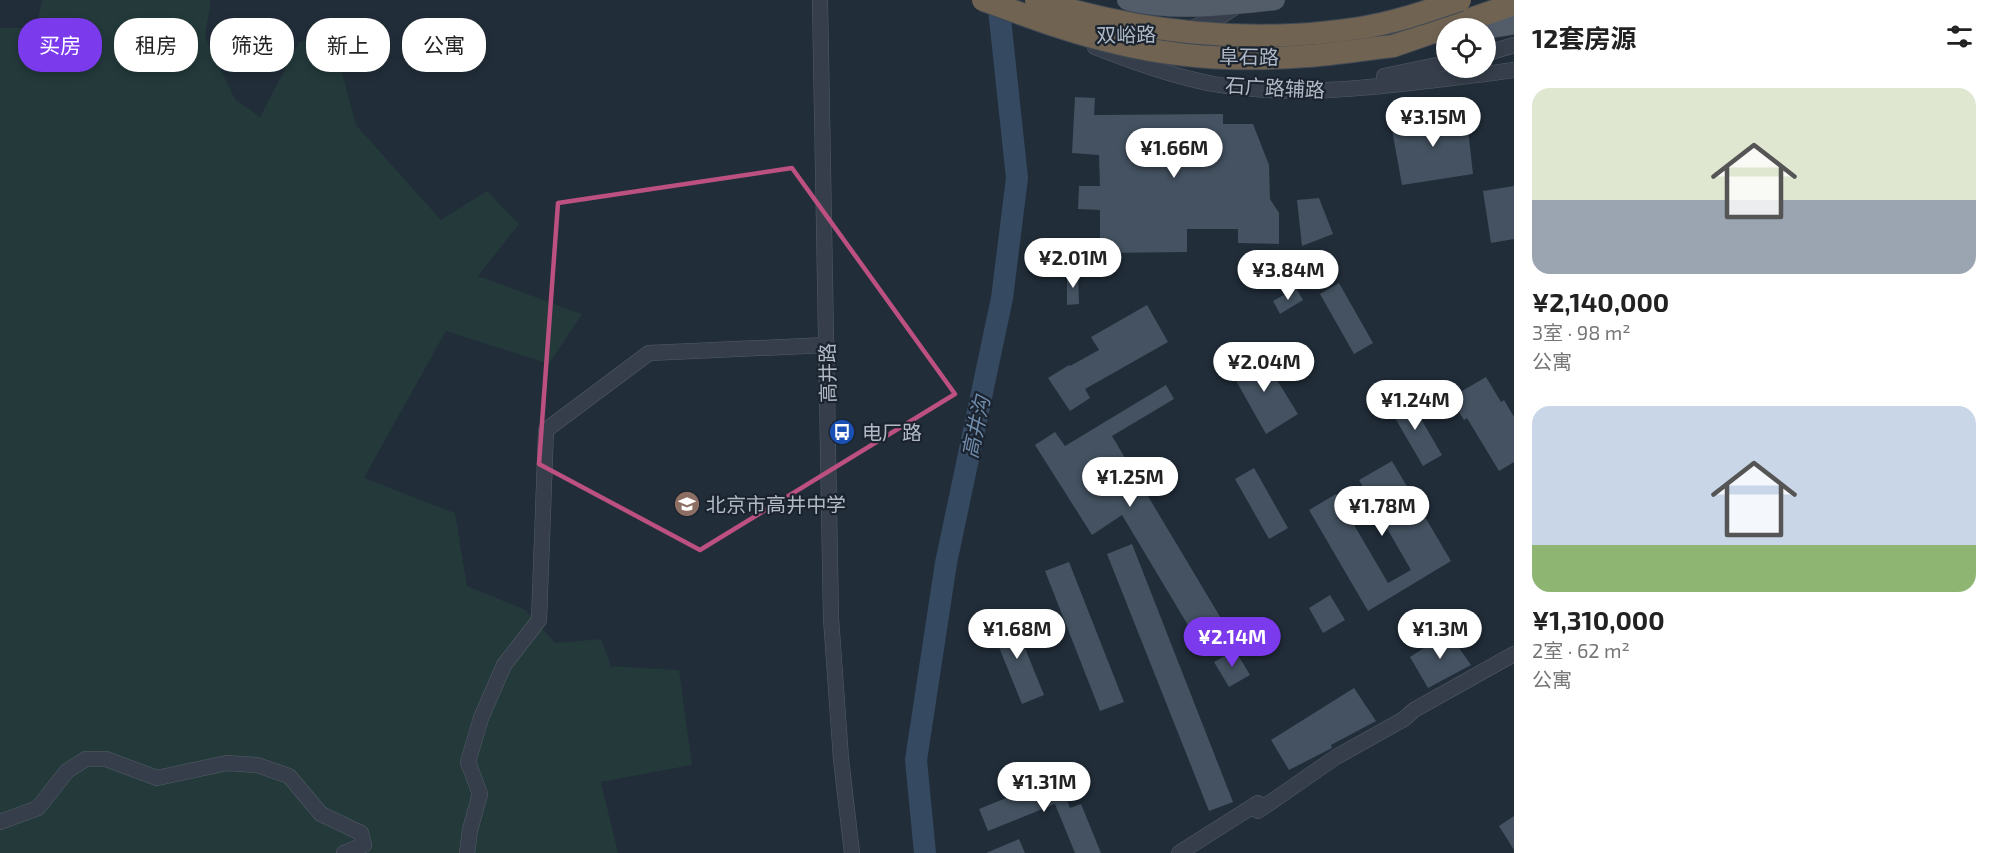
<!DOCTYPE html>
<html lang="zh">
<meta charset="utf-8">
<style>
:root{--surface:#fff;--page:#f2f2f2;--text:#222;--muted:#767676;--accent:#7c3aed}
body{margin:0;font-family:"Exo 2","Noto Sans SC",sans-serif;background:var(--page);color:var(--text);height:100vh;display:flex;flex-direction:column;font-size:22px;white-space:nowrap}
*{box-sizing:border-box;margin:0}
p{font-size:20px;color:var(--muted)}
.icon{flex:none;width:33px;height:33px;fill:none;stroke:currentColor;stroke-width:2;stroke-linecap:round;stroke-linejoin:round}
.map{position:relative;flex:1;overflow:hidden}
.details{display:flex;flex-direction:column;background:var(--surface);width:480px}
.details>*{flex:none}
.hud{position:absolute;left:18px;top:18px;width:570px;height:54px;display:flex;gap:12px}
.controls{position:absolute;left:1436px;top:18px;display:grid;gap:12px}
.controls a{display:grid;place-items:center;width:60px;height:60px;border-radius:50%;background:var(--surface);box-shadow:0 3px 9px #0003;font-size:30px}
.price{position:absolute;translate:-50% -51px;padding:0 14px;border-radius:21px;background:#fff;color:#222;font-size:20px;line-height:39px;filter:drop-shadow(0 2px 3px #0008)}
.price::after{content:'';position:absolute;left:50%;top:36px;width:18px;height:14px;margin-left:-9px;background:inherit;clip-path:polygon(0 0,100% 0,50% 100%)}
.price.active{background:var(--accent);color:#fff}
ul{padding:0;list-style:none}
li{display:grid;align-content:center;gap:12px;height:318px;padding:0 18px}
li span{display:grid;place-items:center;height:186px;border-radius:18px;color:#555}
li>.icon{margin-inline-start:auto}
span .icon{width:108px;height:108px;fill:#fffc;stroke-width:1}
li b{font-size:26px}
h2{display:flex;justify-content:space-between;align-items:center;height:72px;padding:0 18px;font-size:26px}
.tag{padding:0 21px;border-radius:24px;background:var(--surface);box-shadow:0 3px 9px #0003;font-size:21px;line-height:54px}
.tag.active{background:var(--accent);color:#fff}
main{display:flex;flex:1;min-height:0}
.map>svg:first-child{display:block}
.green{fill:#23393a}
.lines{fill:none;stroke-linecap:round;stroke-linejoin:round}
.river{stroke:#354961;stroke-width:22}
.building{fill:#445261}
.minor-casing{stroke:#535c67;stroke-width:16}
.major-casing{stroke:#414a56;stroke-width:21}
.highway-casing{stroke:#404954;stroke-width:24}
.minor{stroke:#353e4a;stroke-width:15}
.major{stroke:#535d6a;stroke-width:20}
.highway{stroke:#706352;stroke-width:22}
.major-bridge-casing{stroke:#414a56;stroke-width:21;stroke-linecap:butt}
.highway-bridge-casing{stroke:#404954;stroke-width:24;stroke-linecap:butt}
.major-bridge{stroke:#535d6a;stroke-width:20}
.highway-bridge{stroke:#706352;stroke-width:22}
.marked{fill:none;stroke:#bc5080;stroke-width:4.5;stroke-linejoin:round}
.labels{text-anchor:middle;dominant-baseline:central;stroke-width:4.5;stroke-linejoin:round;paint-order:stroke}
.street-label{font-size:20px;fill:#b0b9c6;stroke:#1a232e}
.poi-label{font-size:20px;fill:#b0b9c6;stroke:#1a232e;text-anchor:start}
.water-label{font-size:21px;font-style:italic;fill:#708baa;stroke:#1a232e}
</style>
<main>
<div class="map">
<svg width="1514" height="853" viewBox="0 0 1514 853">
<rect width="100%" height="100%" fill="#212d39"/>
<polygon class="green" points="42,0 211,0 205,37 235,99 260,117 299,42 332,35 356,125 441,220 487,191 519,224 478,276 582,314 549,364 446,331 364,478 455,513 467,586 526,610 555,643 601,639 611,666 679,670 692,765 601,782 618,853 0,853 0,28 36,28"/>
<g class="lines">
<polyline class="river" points="925,853 916,760 946,563 1002,298 1017,178 998,0"/>
</g>
<g class="building">
<polygon points="1075,97 1095,98 1094,115 1223,114 1223,124 1253,124 1269,165 1270,199 1279,213 1279,244 1238,243 1238,229 1187,229 1187,252 1100,253 1100,210 1078,209 1079,186 1100,186 1099,155 1072,153"/>
<polygon points="1466,111 1473,174 1402,185 1390,119 1405,117 1406,123"/>
<polygon points="1514,186 1514,239 1491,243 1483,191"/>
<polygon points="1319,198 1333,234 1302,246 1297,200"/>
<polygon points="1067,273 1078,273 1079,304 1067,305"/>
<polygon points="1339,283 1373,343 1354,354 1320,294"/>
<polygon points="1296,288 1303,300 1280,314 1273,301"/>
<polygon points="1147,305 1168,342 1085,389 1090,398 1070,411 1048,378 1069,365 1070,366 1099,350 1091,337"/>
<polygon points="1259,351 1298,414 1266,434 1230,370"/>
<polygon points="1486,377 1501,402 1504,400 1514,417 1514,462 1499,471 1467,418 1464,420 1450,398"/>
<polygon points="1166,385 1174,399 1112,436 1228,630 1201,647 1122,515 1092,535 1035,445 1055,432 1065,446"/>
<polygon points="1407,395 1442,455 1423,466 1388,406"/>
<polygon points="1392,461 1451,561 1368,611 1309,510 1336,494 1388,583 1411,570 1359,480"/>
<polygon points="1254,468 1288,528 1269,539 1235,479"/>
<polygon points="1132,544 1233,802 1209,811 1107,554"/>
<polygon points="1069,562 1124,702 1100,711 1045,571"/>
<polygon points="1330,595 1345,620 1323,633 1309,608"/>
<polygon points="1012,616 1044,695 1022,704 990,625"/>
<polygon points="1448,632 1471,665 1428,688 1410,657"/>
<polygon points="1235,650 1250,675 1229,687 1214,662"/>
<polygon points="1354,688 1376,721 1331,745 1332,748 1289,770 1271,740"/>
<polygon points="1058,777 1070,808 1081,804 1101,853 1075,853 1055,804 988,831 979,809"/>
<polygon points="1514,816 1514,850 1499,826"/>
<polygon points="1019,839 1025,853 986,853"/>
</g>
<g class="lines">
<g class="minor-casing">
<g id="minor">
<polyline points="820,0 831,618 841,759 852,853"/>
<polyline points="1189,29 1218,18 1240,4"/>
<path d="M1095,47C1134,62 1172,76 1213,84C1282,96 1350,90 1418,82C1450,78 1482,75 1514,70"/>
<polyline points="1485,54 1514,45"/>
<polyline points="1384,76 1446,63"/>
<polyline points="0,822 38,808 67,771 86,759 106,759 157,778 227,763 257,765 289,776 321,814 361,833 364,845 344,853"/>
<polyline points="467,853 470,830 480,794 468,762 481,718 504,665 539,620 546,430 649,353 827,345"/>
<polyline points="1179,853 1258,803 1258,811 1336,757 1404,719 1414,710 1514,654"/>
</g>
</g>
<g class="major-casing">
<polyline id="major" points="1485,29 1514,24"/>
</g>
<g class="highway-casing">
<polyline id="highway" points="1393,46 1514,4"/>
</g>
<use href="#minor" class="minor"/>
<use href="#major" class="major"/>
<use href="#highway" class="highway"/>
<g class="major-bridge-casing">
<path id="major-bridge" d="M1127,0C1174,12 1227,5 1275,0"/>
</g>
<g class="highway-bridge-casing">
<g id="highway-bridge">
<path d="M983,0C1028,16 1071,33 1117,43C1178,58 1245,61 1307,56C1336,54 1365,49 1393,46"/>
<path d="M1036,0C1140,33 1252,45 1360,28C1394,23 1428,11 1460,0"/>
</g>
</g>
<use href="#major-bridge" class="major-bridge"/>
<use href="#highway-bridge" class="highway-bridge"/>
</g>
<path class="marked" d="M792,168L955,394L700,550L539,464L558,203Z"/>
<defs>
<g id="bus-disc" transform="scale(1.35)"><circle r="9.5" fill="#1a4fb4" stroke="#1a232e"/><path d="M-5-6H5V4H4V6H2V4H-2V6H-4V4H-5ZM-3.5-4V0h7V-4ZM-3.5 1.2v1.5H-2V1.2ZM2 1.2v1.5H3.5V1.2Z" fill="#fff"/></g>
<g id="school-disc" transform="scale(1.35)"><circle r="9.5" fill="#8d6e63" stroke="#1a232e"/><path d="M0-5L7-2L0 1L-7-2ZM-4 1L0 2.5L4 1V4Q0 6-4 4Z" fill="#fff"/></g>
</defs>
<g fill-rule="evenodd">
<use href="#bus-disc" x="842" y="432"/>
<use href="#school-disc" x="687" y="504"/>
</g>
<g class="labels">
<g class="street-label">
<text transform="translate(1126 34) rotate(-1)">双峪路</text>
<text transform="translate(1249 56) rotate(1)">阜石路</text>
<text transform="translate(1275 87) rotate(3)">石广路辅路</text>
<text transform="translate(827 373) rotate(-91)">高井路</text>
</g>
<g class="poi-label">
<text x="862" y="432">电厂路</text>
<text x="706" y="504">北京市高井中学</text>
</g>
<g class="water-label">
<text transform="translate(975 427) rotate(-78)">高井沟</text>
</g>
</g>
</svg>
<div class="controls">
<a><svg class="icon" aria-label="locate" viewBox="0 0 24 24"><circle cx="12" cy="12" r="6"/><path d="M12 2v4M12 18v4M2 12h4M18 12h4"/></svg></a>
</div>
<b class="price" style="left:1433px;top:148px">¥3.15M</b>
<b class="price" style="left:1174px;top:179px">¥1.66M</b>
<b class="price" style="left:1073px;top:289px">¥2.01M</b>
<b class="price" style="left:1288px;top:301px">¥3.84M</b>
<b class="price" style="left:1264px;top:393px">¥2.04M</b>
<b class="price" style="left:1415px;top:431px">¥1.24M</b>
<b class="price" style="left:1130px;top:508px">¥1.25M</b>
<b class="price" style="left:1382px;top:537px">¥1.78M</b>
<b class="price" style="left:1017px;top:660px">¥1.68M</b>
<b class="price" style="left:1440px;top:660px">¥1.3M</b>
<b class="price active" style="left:1232px;top:668px">¥2.14M</b>
<b class="price" style="left:1044px;top:813px">¥1.31M</b>
<div class="hud">
<a class="tag active">买房</a>
<a class="tag">租房</a>
<a class="tag">筛选</a>
<a class="tag">新上</a>
<a class="tag">公寓</a>
</div>
</div>
<section class="details">
<h2>12套房源<svg class="icon" aria-label="filters" viewBox="0 0 24 24"><path d="M4 7h16M4 17h16"/><circle cx="9" cy="7" r="2"/><circle cx="15" cy="17" r="2"/></svg></h2>
<ul>
<li><span style="background:linear-gradient(#dfe7d0 60%,#9aa5b1 0)"><svg class="icon" aria-label="home" viewBox="0 0 24 24"><path d="M3 11l9-7 9 7M6 9v11h12V9"/></svg></span><div><b>¥2,140,000</b><p>3室 · 98 m²</p><p>公寓</p></div></li>
<li><span style="background:linear-gradient(#c9d6e8 75%,#8fb573 0)"><svg class="icon" aria-label="home" viewBox="0 0 24 24"><path d="M3 11l9-7 9 7M6 9v11h12V9"/></svg></span><div><b>¥1,310,000</b><p>2室 · 62 m²</p><p>公寓</p></div></li>
</ul>
</section>
</main>
